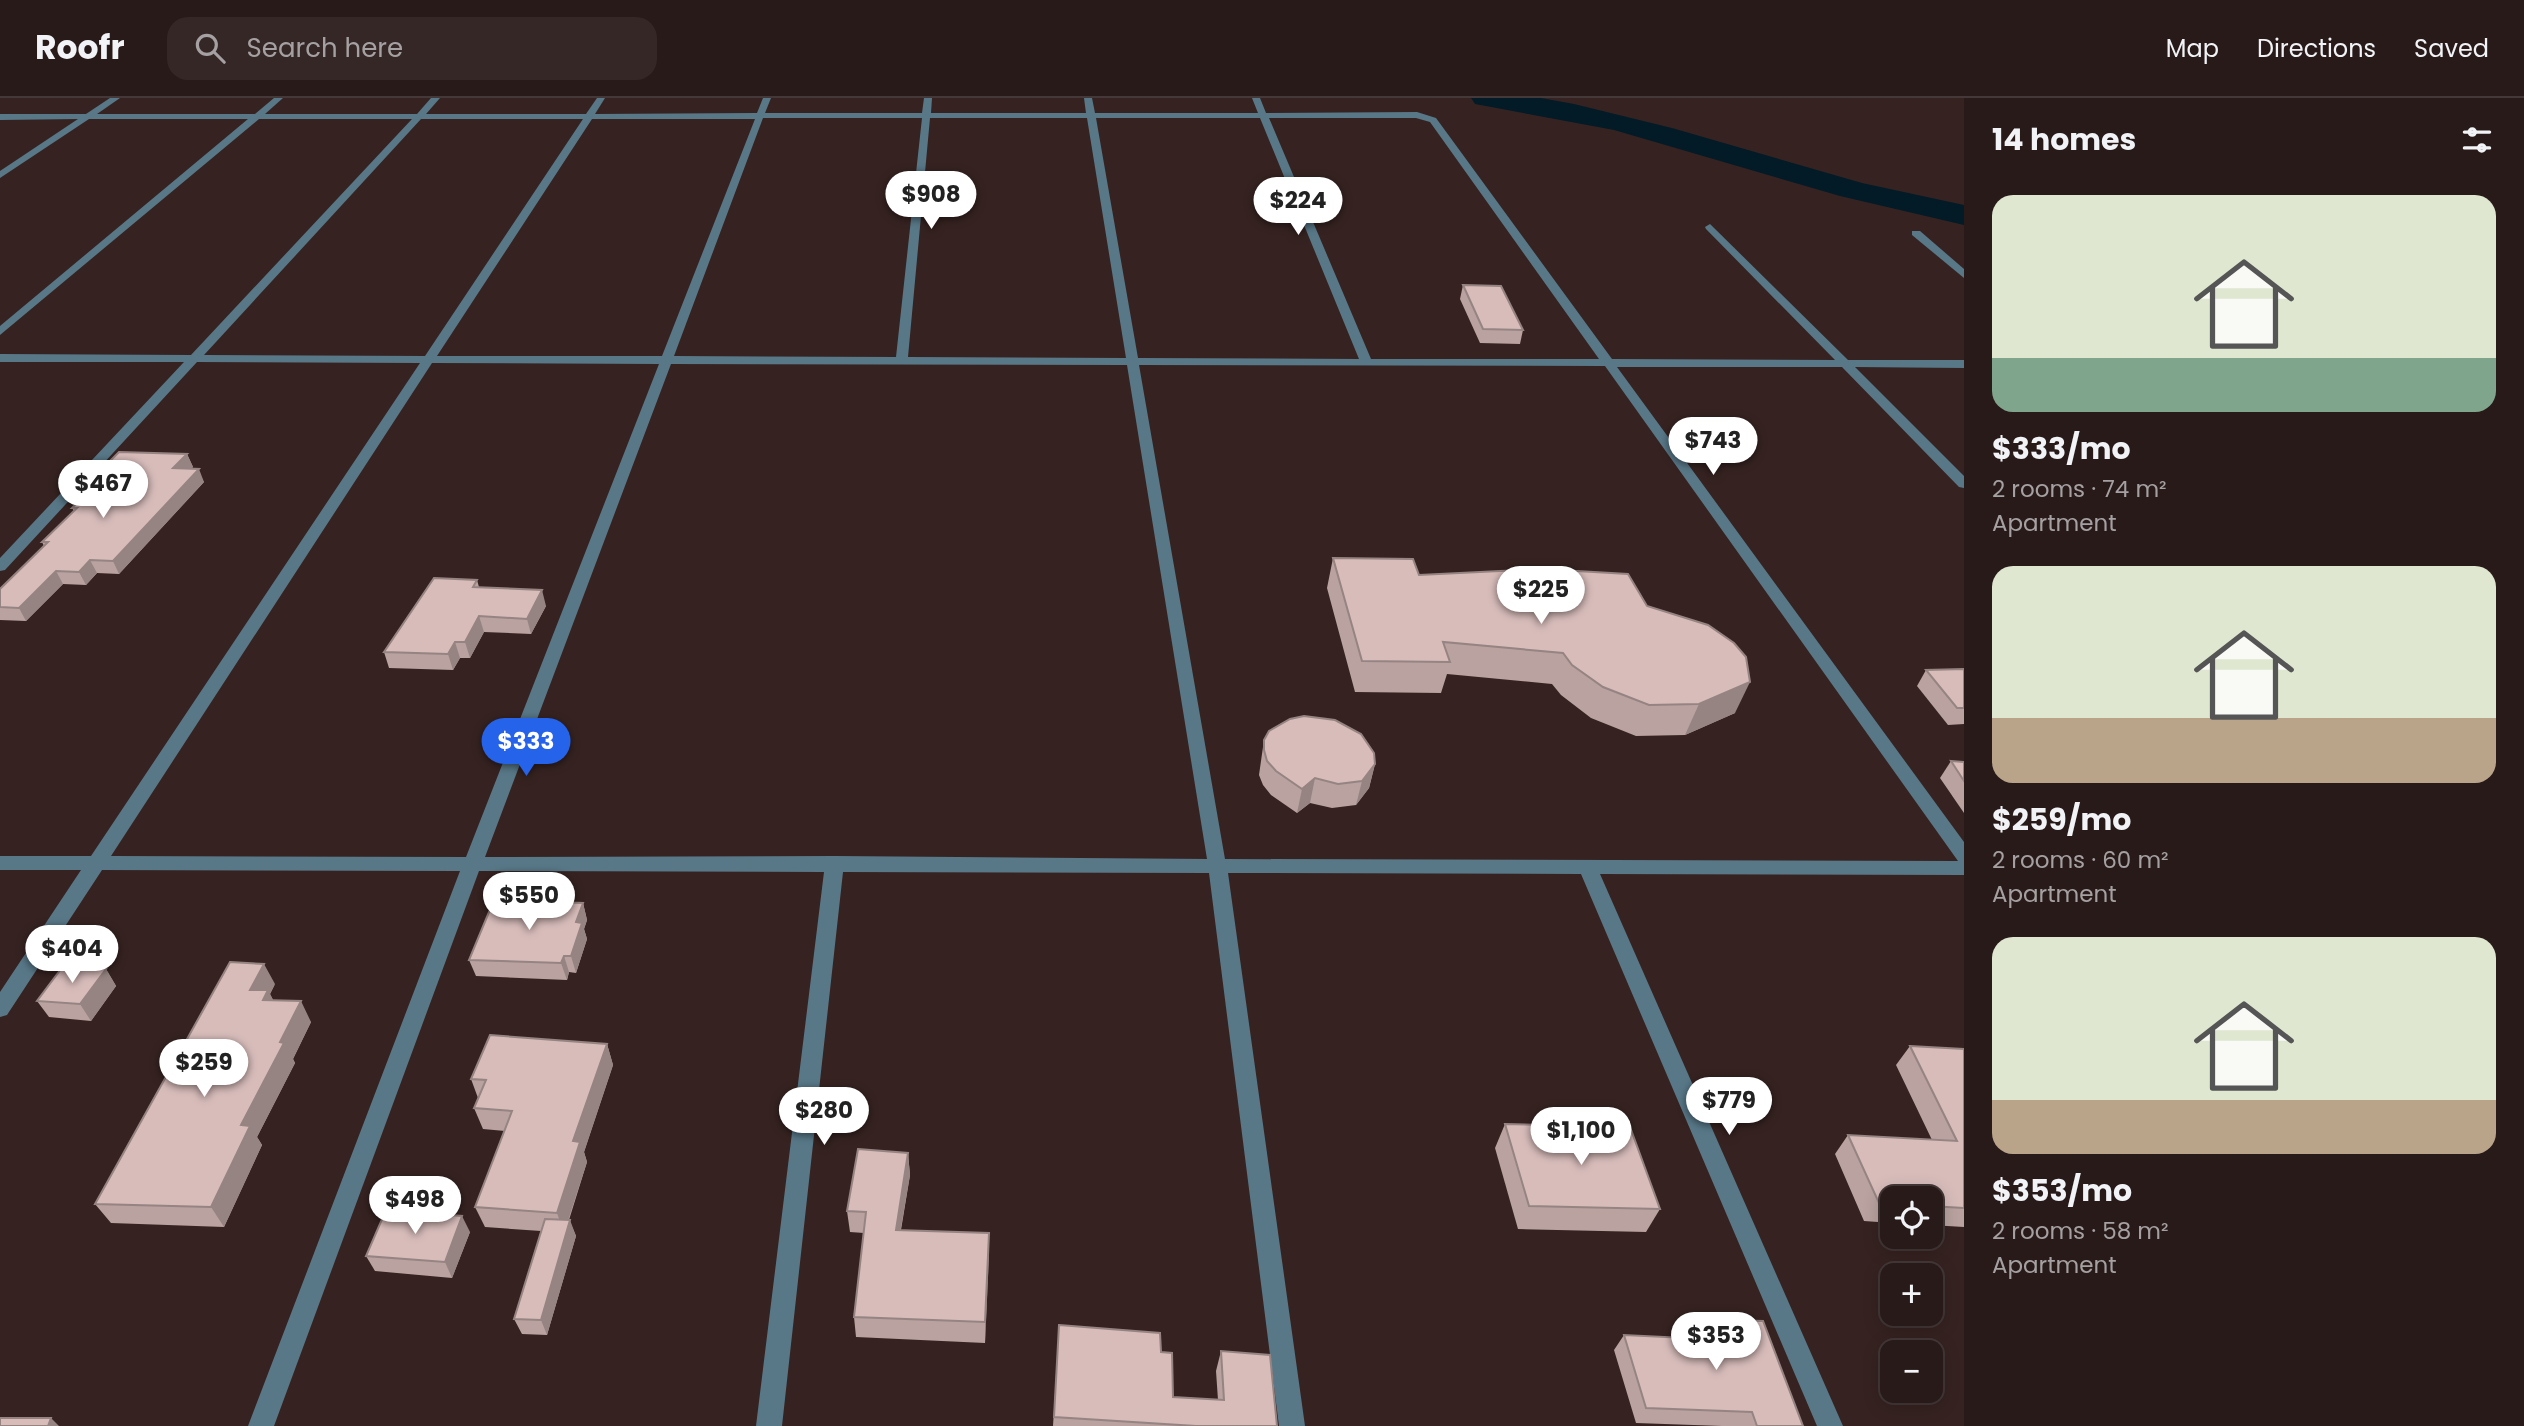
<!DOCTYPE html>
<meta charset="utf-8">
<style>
:root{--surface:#281a19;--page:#342726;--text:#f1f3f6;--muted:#a5a1a2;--line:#443838;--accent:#2563eb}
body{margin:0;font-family:Poppins,sans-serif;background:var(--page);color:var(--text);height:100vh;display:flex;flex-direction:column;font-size:26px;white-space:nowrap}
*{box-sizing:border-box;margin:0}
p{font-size:23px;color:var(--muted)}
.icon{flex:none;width:38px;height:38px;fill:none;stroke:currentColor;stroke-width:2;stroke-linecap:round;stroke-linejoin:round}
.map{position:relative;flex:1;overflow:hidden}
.panel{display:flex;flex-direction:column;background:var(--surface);width:560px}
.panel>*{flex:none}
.buttons{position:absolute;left:1880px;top:1088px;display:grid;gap:14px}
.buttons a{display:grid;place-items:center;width:63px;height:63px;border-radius:14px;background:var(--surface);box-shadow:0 4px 18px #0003,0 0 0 2px var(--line);font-size:35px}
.price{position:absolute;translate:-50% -60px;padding:0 16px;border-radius:24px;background:#fff;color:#222;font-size:23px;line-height:46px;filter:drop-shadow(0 2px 4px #0008)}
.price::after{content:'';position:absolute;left:50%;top:42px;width:21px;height:16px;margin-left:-10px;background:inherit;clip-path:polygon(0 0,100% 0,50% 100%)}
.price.on{background:var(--accent);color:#fff}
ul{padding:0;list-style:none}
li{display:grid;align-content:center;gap:14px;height:371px;padding:0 28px}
li span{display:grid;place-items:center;height:217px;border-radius:21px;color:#555}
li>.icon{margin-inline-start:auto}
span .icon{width:126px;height:126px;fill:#fffc;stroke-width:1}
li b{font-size:30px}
h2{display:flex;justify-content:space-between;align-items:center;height:84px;padding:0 28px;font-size:30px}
header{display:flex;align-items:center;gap:42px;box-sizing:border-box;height:98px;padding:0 35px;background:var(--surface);border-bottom:2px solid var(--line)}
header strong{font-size:33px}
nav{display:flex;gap:38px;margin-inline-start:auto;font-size:24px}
.search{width:490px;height:63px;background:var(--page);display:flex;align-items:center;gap:18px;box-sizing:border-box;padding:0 24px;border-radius:21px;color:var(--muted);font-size:26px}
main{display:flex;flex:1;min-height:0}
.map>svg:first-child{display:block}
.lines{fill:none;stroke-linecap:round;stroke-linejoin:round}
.river{fill:#021b27;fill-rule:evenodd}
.minor{fill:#587888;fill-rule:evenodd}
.wall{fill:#b9a2a0}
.shaded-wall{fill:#968482}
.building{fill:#d7bcba;stroke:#968482;stroke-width:2}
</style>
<header>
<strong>Roofr</strong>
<div class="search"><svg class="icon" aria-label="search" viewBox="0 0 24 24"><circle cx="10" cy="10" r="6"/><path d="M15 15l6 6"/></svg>Search here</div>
<nav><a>Map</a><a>Directions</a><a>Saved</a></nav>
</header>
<main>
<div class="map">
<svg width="1964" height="1328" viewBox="0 0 1964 1328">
<rect width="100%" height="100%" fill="#362321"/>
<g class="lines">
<polygon class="river" points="1471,0 1541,0 1574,6 1672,30 1862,85 1964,107 1964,127 1840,98 1614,32 1475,6"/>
<g class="minor">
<path d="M110,0H120L97,16H255L274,0H283L265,16H417L431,0H440L426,16H586L597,0H605L595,16L757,15L763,0H771L765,15H922L924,0H932L931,15H1086L1084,0H1092L1095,15H1258L1252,0H1260L1266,15L1417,14L1436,20L1612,261L1835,262L1706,131L1705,129L1710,126L1848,262H1964V270L1855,269L1964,378V390L1959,389L1842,269H1617L1964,744V777L1600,776L1843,1328H1817L1581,776L1228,775L1305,1328H1279L1209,775L843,774L782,1328H756L824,774L479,773L274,1328H248L460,773L102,772L7,917L0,919V894L81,772H0V758H91L420,265L197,264L5,472L0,473V460L184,264H0V256L191,257L412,21H259L0,237V228L248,21H89L0,80V73L78,21L0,22V16H86ZM763,20H922L896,259L674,258ZM930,20H1087L1126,260L908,259ZM1096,20H1260L1359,261L1138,260ZM1269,20H1416L1430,24L1599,261H1371ZM421,21H583L425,258L204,257ZM592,21H755L662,258H437ZM432,265L659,266L466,759L111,758ZM671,266L1127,267L1207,761L835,758L485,759ZM1139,267L1605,268L1958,763L1225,761Z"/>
<polygon points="1912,133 1920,133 1964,171 1964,180 1912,137"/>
</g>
</g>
<g class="wall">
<polygon points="1463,187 1523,232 1520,246 1480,245 1460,201"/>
<polygon points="187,356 193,369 190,371 204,384 119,476 97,475 86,487 63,486 26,523 0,522 0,491 44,448 42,444 74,413 72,410 98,384 95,378"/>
<polygon points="1333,460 1419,477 1647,508 1735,615 1685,637 1636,638 1591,620 1561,597 1552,586 1447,576 1441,595 1355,594 1327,490"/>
<polygon points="477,482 479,489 546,508 531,536 484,534 470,560 460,560 453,572 389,570 384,554"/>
<polygon points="1964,571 1964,626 1948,627 1917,588 1926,572"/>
<polygon points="1264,642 1375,666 1369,690 1356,707 1332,710 1310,705 1297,715 1271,697 1263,687 1259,677"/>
<polygon points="1951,663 1964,664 1964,715 1940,680"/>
<polygon points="583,805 587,822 584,831 587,841 576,875 569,874 567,882 476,878 469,862"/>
<polygon points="106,871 116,888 91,923 49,919 37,903"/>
<polygon points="275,886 270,896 273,902 311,924 293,961 295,965 257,1039 262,1047 224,1129 111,1125 95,1106"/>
<polygon points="607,946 613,967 584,1054 587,1064 569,1122 576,1138 547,1237 522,1236 514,1221 541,1133 485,1129 475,1109 505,1033 483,1031 474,1010 478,1000 471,981"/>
<polygon points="1910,948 1964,951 1964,1129 1930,1127 1930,1101 1892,1101 1892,1125 1864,1123 1835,1056 1848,1037 1932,1042 1896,967"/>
<polygon points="1505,1026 1660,1111 1646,1134 1518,1131 1495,1050"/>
<polygon points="908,1055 910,1077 901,1132 989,1135 985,1245 856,1239 854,1219 864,1135 850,1134 847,1113"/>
<polygon points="470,1134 452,1180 375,1173 366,1158"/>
<polygon points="1699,1221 1803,1328 1722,1328 1636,1325 1614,1252 1624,1237 1689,1240 1688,1236"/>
<polygon points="1059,1227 1161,1254 1173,1299 1218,1302 1216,1273 1221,1253 1277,1328 1053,1328"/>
</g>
<g class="shaded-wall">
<polygon points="187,356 193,369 179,383 173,370"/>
<polygon points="199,371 204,384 119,476 113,463"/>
<polygon points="90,462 97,475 86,487 79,474"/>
<polygon points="56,473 63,486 26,523 19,510"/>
<polygon points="542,492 546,508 531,536 527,521"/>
<polygon points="479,518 484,534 470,560 465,544"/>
<polygon points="455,544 460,560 453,572 448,556"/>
<polygon points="1750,584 1735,615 1685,637 1699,606"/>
<polygon points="1375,666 1369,690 1356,707 1362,683"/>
<polygon points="1315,680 1310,705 1297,715 1302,691"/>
<polygon points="583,805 587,822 584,831 587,841 576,875 571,858 576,824"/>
<polygon points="564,858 569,874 567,882 561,865"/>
<polygon points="264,866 275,886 270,896 279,913 250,892"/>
<polygon points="106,871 116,888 91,923 80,906"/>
<polygon points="301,903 311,924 293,961 295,965 257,1039 262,1047 224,1129 211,1109 241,1027 280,944"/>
<polygon points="607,946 613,967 584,1054 587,1064 564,1135 557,1115 573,1043"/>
<polygon points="908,1055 910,1077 897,1153 896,1132"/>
<polygon points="462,1118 470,1134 452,1180 445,1164"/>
<polygon points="570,1122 576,1138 547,1237 541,1222"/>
<polygon points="989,1135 989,1157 985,1245 985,1224"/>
<polygon points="51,1320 59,1328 48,1328"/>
</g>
<g class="building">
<polygon points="1463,187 1501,188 1523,232 1483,231"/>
<polygon points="119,354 187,356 173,370 199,371 113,463 90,462 79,474 56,473 19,510 0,509 0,491 48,444 42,444 77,410 72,410 104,378 95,378"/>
<polygon points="1333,460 1413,461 1419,477 1542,471 1628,476 1647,508 1708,527 1734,545 1746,559 1750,584 1699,606 1649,607 1603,589 1572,567 1563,555 1443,544 1450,564 1362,563"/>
<polygon points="434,480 477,482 473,489 542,492 527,521 479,518 465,544 455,544 448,556 384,554"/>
<polygon points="1964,571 1964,610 1957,610 1926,572"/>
<polygon points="1304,618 1335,622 1361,636 1374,655 1375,666 1362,683 1338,686 1315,680 1302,691 1276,673 1267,663 1264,652 1264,642 1269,633 1290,621"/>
<polygon points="1951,663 1964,664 1964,683"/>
<polygon points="494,802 583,805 576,824 582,825 571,858 564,858 561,865 469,862"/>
<polygon points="230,864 264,866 250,892 268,892 263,902 301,903 280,944 284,945 241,1027 250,1028 211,1109 95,1106"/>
<polygon points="64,867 106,871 80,906 37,903"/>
<polygon points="490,937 607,946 573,1043 580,1044 557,1115 475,1109 512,1013 474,1010 486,982 471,981"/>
<polygon points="1910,948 1964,951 1964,1110 1930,1108 1930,1101 1892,1101 1892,1105 1879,1105 1848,1037 1957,1043"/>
<polygon points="1505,1026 1630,1029 1660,1111 1529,1108"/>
<polygon points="858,1051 908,1055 896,1132 989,1135 985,1224 854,1219 866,1114 847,1113"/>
<polygon points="386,1112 462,1118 445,1164 366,1158"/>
<polygon points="545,1121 570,1122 541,1222 514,1221"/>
<polygon points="1699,1221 1763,1223 1803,1328 1757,1328 1752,1314 1646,1310 1624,1237 1706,1241"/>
<polygon points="1059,1227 1160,1235 1161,1254 1172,1255 1173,1299 1224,1302 1221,1253 1270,1257 1277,1328 1196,1328 1054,1319"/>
<polygon points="0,1320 51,1320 48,1328 0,1328"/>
</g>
</svg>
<div class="buttons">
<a><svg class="icon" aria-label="locate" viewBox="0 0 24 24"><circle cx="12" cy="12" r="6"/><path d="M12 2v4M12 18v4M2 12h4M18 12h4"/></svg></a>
<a>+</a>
<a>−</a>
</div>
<b class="price" style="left:931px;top:133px">$908</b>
<b class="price" style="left:1298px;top:139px">$224</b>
<b class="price" style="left:1713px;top:379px">$743</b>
<b class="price" style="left:103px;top:422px">$467</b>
<b class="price" style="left:1541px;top:528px">$225</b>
<b class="price on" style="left:526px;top:680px">$333</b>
<b class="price" style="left:529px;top:834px">$550</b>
<b class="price" style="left:72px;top:887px">$404</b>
<b class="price" style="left:204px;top:1001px">$259</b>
<b class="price" style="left:1729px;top:1039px">$779</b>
<b class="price" style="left:824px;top:1049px">$280</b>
<b class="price" style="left:1581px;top:1069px">$1,100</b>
<b class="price" style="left:415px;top:1138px">$498</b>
<b class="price" style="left:1716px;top:1274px">$353</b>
</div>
<section class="panel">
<h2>14 homes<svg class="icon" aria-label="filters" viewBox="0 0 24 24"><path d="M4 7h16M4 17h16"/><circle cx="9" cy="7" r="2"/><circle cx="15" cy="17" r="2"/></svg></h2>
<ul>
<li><span style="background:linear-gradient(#dfe7d0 75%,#7fa58c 0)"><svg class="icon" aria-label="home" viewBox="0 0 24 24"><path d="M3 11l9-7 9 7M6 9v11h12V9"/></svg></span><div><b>$333/mo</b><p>2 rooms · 74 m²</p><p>Apartment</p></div></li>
<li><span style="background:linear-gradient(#dfe7d0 70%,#b9a48a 0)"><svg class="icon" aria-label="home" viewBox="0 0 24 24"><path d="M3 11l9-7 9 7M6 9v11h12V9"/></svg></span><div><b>$259/mo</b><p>2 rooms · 60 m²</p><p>Apartment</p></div></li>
<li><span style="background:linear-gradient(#dfe7d0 75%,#b9a48a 0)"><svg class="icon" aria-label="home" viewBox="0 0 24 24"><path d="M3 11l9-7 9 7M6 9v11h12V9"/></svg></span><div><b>$353/mo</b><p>2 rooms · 58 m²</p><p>Apartment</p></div></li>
</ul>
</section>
</main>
